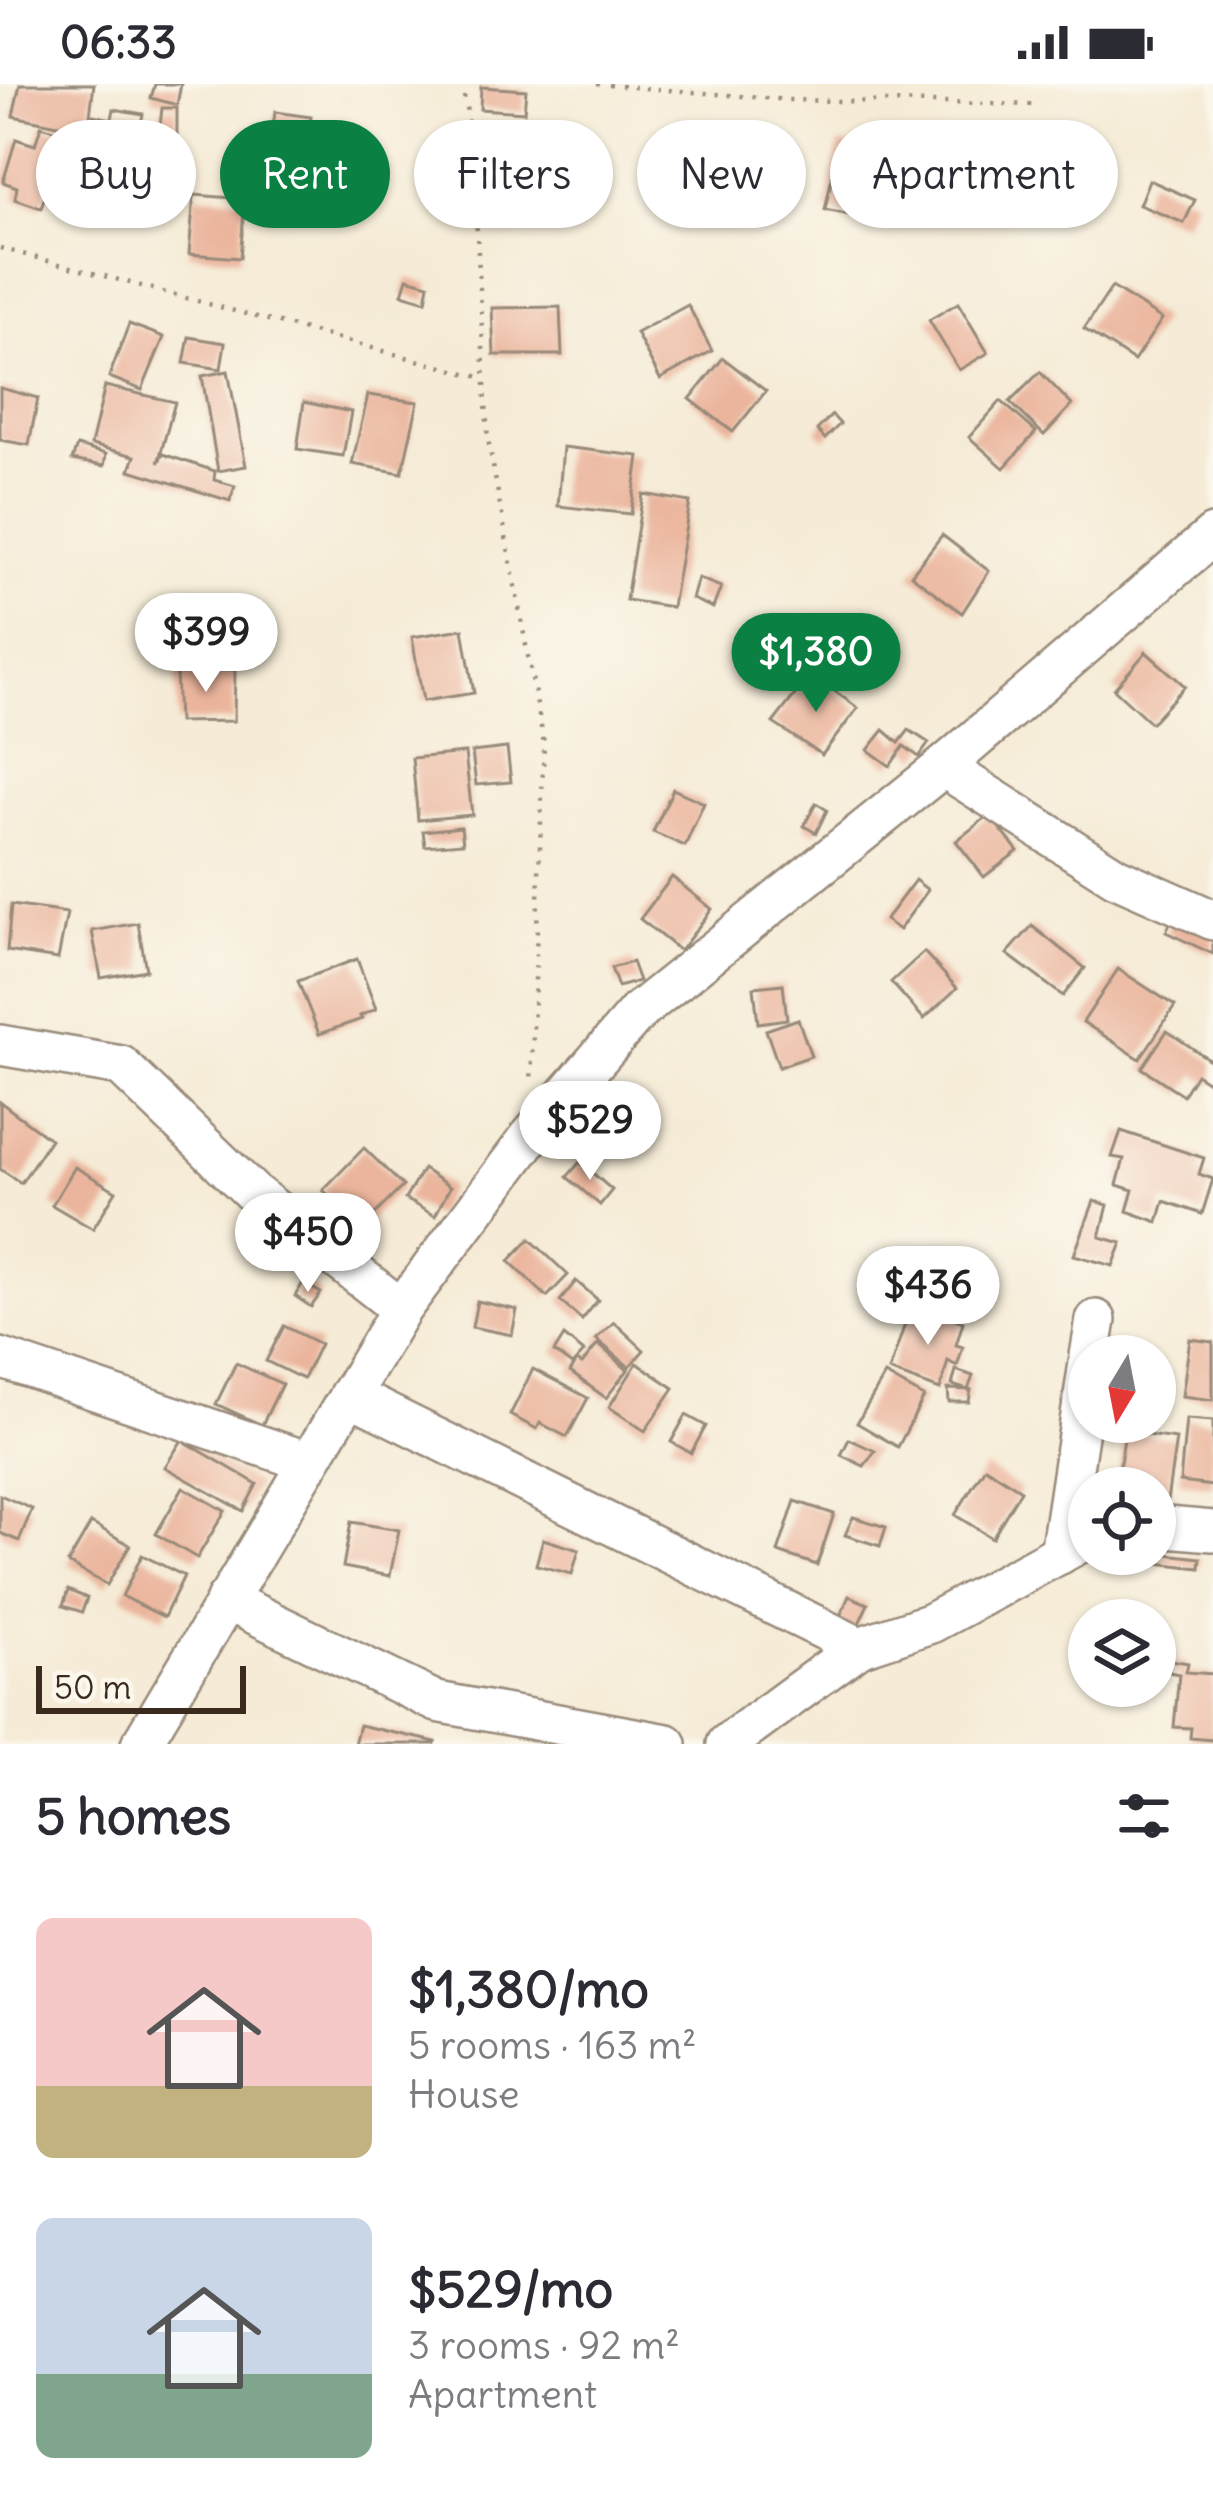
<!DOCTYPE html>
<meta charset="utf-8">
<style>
:root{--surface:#fff;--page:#f2f2f3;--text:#2b2b33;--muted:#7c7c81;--accent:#0b8043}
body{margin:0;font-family:Delius,sans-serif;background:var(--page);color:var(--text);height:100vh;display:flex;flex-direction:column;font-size:45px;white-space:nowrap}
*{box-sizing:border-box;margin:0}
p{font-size:39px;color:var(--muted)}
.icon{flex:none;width:66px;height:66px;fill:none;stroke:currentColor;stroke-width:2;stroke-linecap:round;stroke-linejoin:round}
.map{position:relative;height:1660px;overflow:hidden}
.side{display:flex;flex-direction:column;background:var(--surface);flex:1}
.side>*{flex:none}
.hud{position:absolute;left:36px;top:36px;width:1143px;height:108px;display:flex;gap:24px}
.needle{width:78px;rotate:190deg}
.tools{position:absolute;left:1068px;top:1251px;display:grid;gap:24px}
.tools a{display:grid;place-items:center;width:108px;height:108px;border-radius:50%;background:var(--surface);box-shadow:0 3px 9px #0004;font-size:60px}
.scale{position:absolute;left:36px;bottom:30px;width:210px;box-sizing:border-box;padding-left:12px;border:6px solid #3b2a1e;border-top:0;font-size:33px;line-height:42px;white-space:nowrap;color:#3b2a1e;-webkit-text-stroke:9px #fbf7ec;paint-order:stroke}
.price{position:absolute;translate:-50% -102px;padding:0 27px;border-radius:42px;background:#fff;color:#222;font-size:39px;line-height:78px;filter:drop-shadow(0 3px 6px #0008)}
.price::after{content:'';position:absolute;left:50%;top:72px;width:36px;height:27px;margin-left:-18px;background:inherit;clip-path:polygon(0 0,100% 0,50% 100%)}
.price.current{background:var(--accent);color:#fff}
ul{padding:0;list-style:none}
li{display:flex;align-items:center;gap:36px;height:300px;padding:0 36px}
li span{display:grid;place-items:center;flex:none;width:336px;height:240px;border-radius:18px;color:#555}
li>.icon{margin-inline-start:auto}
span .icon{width:144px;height:144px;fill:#fffc;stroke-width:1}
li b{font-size:51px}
h2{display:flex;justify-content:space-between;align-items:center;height:144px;padding:0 36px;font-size:51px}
.pill{padding:0 42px;border-radius:54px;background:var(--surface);box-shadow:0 3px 9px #0004;font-size:42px;line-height:108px}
.pill.current{background:var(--accent);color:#fff}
.status{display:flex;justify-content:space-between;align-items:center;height:84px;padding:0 60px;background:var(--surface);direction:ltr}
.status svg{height:33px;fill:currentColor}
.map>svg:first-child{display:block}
.building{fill:#ebb59d}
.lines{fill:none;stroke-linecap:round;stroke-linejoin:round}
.minor-casing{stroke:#988a7a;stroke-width:44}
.path{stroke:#988a7a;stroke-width:4.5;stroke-dasharray:3 9;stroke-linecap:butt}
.minor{stroke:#fff;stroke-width:39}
</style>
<div class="status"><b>06:33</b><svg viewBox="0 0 49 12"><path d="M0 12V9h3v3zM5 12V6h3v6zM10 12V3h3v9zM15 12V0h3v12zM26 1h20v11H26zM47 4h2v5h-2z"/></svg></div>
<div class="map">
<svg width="1213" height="1660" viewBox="0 0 1213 1660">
<rect width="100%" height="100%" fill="#fbf7ec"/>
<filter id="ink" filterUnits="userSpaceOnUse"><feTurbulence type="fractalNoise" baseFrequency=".00833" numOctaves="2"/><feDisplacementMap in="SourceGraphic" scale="24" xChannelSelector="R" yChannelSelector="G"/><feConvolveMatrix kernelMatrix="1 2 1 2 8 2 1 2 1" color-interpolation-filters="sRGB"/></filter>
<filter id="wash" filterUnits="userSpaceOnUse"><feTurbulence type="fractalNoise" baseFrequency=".004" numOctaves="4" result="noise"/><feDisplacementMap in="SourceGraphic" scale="48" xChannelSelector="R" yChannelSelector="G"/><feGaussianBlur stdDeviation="2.7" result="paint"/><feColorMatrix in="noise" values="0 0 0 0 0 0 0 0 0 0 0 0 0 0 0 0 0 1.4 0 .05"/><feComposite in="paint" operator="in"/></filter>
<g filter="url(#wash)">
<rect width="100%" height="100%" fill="#f5ebd6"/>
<g id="blocks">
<g class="building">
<polygon points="20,0 94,0 88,47 13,32"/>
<polygon points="155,0 181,0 177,21 151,14"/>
<polygon points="481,3 526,6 524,28 480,25"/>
<polygon points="162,24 177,24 177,51 159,51"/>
<polygon points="114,25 143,30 141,40 158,43 153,85 98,75 97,62 88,60 85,75 59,68 41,124 15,115 17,103 3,98 16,55 35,61 41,42 88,56 93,31 112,35"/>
<polygon points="275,28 311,33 303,86 268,81"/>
<polygon points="839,59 910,73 895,140 825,126"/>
<polygon points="311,72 326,73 325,92 310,90"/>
<polygon points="1149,96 1195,116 1184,139 1139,121"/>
<polygon points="194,111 245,115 240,174 189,170"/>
<polygon points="407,194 429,200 426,217 402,210"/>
<polygon points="1112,203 1162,235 1134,277 1084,245"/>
<polygon points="958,219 988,269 959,286 929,236"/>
<polygon points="688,221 712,267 660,295 636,249"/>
<polygon points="560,223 562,271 494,271 492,224"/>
<polygon points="129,240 164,253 142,306 109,293"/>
<polygon points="189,253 225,259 221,285 184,279"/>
<polygon points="723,274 766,307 733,348 690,315"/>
<polygon points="228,287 246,382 218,387 202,292"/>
<polygon points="1040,288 1072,321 1044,351 1010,318"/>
<polygon points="105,302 175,318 158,379 163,370 215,387 214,396 235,402 230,417 130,386 135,372 91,361"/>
<polygon points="0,304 38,314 29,361 0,356"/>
<polygon points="368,311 418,318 402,389 352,380"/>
<polygon points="1001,317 1036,348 1004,384 969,353"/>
<polygon points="304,318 351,328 343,372 297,365"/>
<polygon points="832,331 840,340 825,355 817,346"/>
<polygon points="77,362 106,370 104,382 72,376"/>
<polygon points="563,363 639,372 631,430 558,422"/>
<polygon points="643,410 690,418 672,523 626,516"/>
<polygon points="942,451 989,487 962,529 911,491"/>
<polygon points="698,494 721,503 713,524 692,515"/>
<polygon points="463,545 474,609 423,617 412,553"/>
<polygon points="1146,568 1185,602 1151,639 1114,605"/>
<polygon points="235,585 234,637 178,638 176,586"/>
<polygon points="811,590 858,624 822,671 773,639"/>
<polygon points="884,646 899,659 909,646 929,659 919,673 904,662 890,682 868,666"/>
<polygon points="507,664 511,698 476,701 472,668"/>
<polygon points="465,669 472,731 418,736 412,674"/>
<polygon points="673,705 704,719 685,762 653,748"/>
<polygon points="816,719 827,726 816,749 804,742"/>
<polygon points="989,731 1018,767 984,793 956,757"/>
<polygon points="461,743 463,759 425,762 423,747"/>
<polygon points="672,793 712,825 680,867 640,835"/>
<polygon points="915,796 928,806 899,846 885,836"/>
<polygon points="11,821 67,829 58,875 7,867"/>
<polygon points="1178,823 1213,839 1213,870 1166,848"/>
<polygon points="138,839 146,886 101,894 92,847"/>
<polygon points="1032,842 1085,884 1063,912 1007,870"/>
<polygon points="924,868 957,904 924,935 891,898"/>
<polygon points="357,875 376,925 360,932 362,935 319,950 298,897"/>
<polygon points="632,878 639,897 618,903 611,884"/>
<polygon points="1118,885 1175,922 1140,975 1083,938"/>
<polygon points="783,900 787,935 758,939 754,903"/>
<polygon points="798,935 811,972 779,983 766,946"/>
<polygon points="1167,947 1213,978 1213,1001 1196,990 1183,1011 1142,984"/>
<polygon points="0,1018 50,1055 21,1099 0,1085"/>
<polygon points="1121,1047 1204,1074 1199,1090 1213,1095 1202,1130 1164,1117 1158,1138 1127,1127 1133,1106 1117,1101 1124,1075 1112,1073"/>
<polygon points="364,1064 403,1102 362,1143 323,1106"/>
<polygon points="580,1078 612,1106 600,1121 567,1093"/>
<polygon points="75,1083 116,1107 93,1145 52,1121"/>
<polygon points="423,1085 450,1103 435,1132 405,1115"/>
<polygon points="1094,1117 1108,1121 1100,1153 1122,1159 1113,1182 1074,1171"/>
<polygon points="530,1155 568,1191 547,1213 509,1177"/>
<polygon points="576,1197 598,1216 582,1236 560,1217"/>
<polygon points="303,1199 321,1209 311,1223 295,1212"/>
<polygon points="477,1217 517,1226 512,1251 472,1243"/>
<polygon points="930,1224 963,1238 956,1261 963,1263 957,1282 948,1277 940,1306 889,1287 908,1231 925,1236"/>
<polygon points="614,1238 644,1266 629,1283 596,1255"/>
<polygon points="284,1242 320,1260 303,1295 266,1277"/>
<polygon points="564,1252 584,1268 572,1281 554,1268"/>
<polygon points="1190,1255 1213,1258 1213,1316 1182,1312"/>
<polygon points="598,1260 628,1286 606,1314 570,1288 577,1277 582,1280"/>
<polygon points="236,1279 282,1300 262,1341 216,1320"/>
<polygon points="637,1279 674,1304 645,1347 609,1323"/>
<polygon points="533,1285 588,1314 567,1353 540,1339 537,1345 510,1331"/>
<polygon points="956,1286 973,1292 968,1306 952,1301"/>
<polygon points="885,1291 924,1313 898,1363 857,1339"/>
<polygon points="948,1305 971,1306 969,1318 949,1318"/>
<polygon points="686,1331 706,1342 691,1369 671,1358"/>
<polygon points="1186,1335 1213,1337 1213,1402 1180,1398"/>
<polygon points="1125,1348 1176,1355 1167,1417 1155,1415 1155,1404 1116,1404"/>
<polygon points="849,1355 875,1367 864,1382 841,1371"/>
<polygon points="182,1356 257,1400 243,1427 165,1383"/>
<polygon points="985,1383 1021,1406 992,1454 955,1431"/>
<polygon points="183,1403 225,1427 197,1474 156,1450"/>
<polygon points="0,1411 32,1425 19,1457 0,1449"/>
<polygon points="795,1417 834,1430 817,1481 778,1468"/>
<polygon points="853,1433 886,1443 880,1462 845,1451"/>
<polygon points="351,1438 399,1446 390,1492 343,1483"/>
<polygon points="91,1439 130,1461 107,1501 68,1479"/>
<polygon points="543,1455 579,1466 572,1490 536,1481"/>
<polygon points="1157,1469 1201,1474 1200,1484 1156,1479"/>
<polygon points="142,1471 184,1492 164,1533 122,1512"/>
<polygon points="68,1506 87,1514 82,1528 63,1522"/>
<polygon points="849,1512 868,1520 855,1548 836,1541"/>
<polygon points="1171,1576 1188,1579 1186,1588 1213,1590 1213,1656 1190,1654 1191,1644 1174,1643 1179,1590 1169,1588"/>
<polygon points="359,1641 436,1658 435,1660 354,1660"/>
</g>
</g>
</g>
<g filter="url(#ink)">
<use href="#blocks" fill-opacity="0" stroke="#988a7a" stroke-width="3"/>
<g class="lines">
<g class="minor-casing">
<g id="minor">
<polyline points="943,683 1116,793 1213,836"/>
<polyline points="0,961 121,982 251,1107 401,1225"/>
<polyline points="1090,1272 1096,1236"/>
<polyline points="0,1274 309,1378"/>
<polyline points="349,1311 859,1563"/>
<polyline points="1155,1442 1213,1447"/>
<polyline points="1060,1470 1089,1279"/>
<polyline points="226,1516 437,1618 667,1660"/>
<polyline points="141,1660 401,1225 529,1054 638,928 943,683 1213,451"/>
<polyline points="727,1660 859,1563 931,1539 1089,1454"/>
</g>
</g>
<g class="path">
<polyline points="462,0 472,58 488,355 544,659 531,1000"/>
<polyline points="597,0 787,16 1039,21"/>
<polyline points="0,164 484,294"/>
</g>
<use href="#minor" class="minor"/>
</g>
</g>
</svg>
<div class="tools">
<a><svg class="needle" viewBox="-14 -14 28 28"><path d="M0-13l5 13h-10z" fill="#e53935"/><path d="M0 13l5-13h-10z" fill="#7c7c81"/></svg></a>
<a><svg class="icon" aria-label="locate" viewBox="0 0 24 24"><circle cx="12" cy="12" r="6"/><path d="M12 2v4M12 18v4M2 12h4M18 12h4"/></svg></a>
<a><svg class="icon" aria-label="layers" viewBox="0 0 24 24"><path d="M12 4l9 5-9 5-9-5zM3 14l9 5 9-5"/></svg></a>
</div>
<div class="scale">50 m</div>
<b class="price" style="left:206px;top:611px">$399</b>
<b class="price current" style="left:816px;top:631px">$1,380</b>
<b class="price" style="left:590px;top:1099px">$529</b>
<b class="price" style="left:308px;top:1211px">$450</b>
<b class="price" style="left:928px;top:1264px">$436</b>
<div class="hud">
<a class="pill">Buy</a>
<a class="pill current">Rent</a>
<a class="pill">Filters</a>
<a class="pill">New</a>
<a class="pill">Apartment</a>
</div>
</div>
<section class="side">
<h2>5 homes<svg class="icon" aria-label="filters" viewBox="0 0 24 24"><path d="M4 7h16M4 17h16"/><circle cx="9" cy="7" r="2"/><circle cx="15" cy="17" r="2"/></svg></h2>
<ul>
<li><span style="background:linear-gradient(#f6c9c9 70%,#c2b280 0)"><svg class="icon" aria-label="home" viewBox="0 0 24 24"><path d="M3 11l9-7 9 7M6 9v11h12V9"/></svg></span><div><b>$1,380/mo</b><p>5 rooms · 163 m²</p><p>House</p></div></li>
<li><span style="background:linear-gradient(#c9d6e8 65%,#7fa58c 0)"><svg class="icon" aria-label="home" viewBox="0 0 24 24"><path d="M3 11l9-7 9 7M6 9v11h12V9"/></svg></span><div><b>$529/mo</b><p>3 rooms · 92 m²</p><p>Apartment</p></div></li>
</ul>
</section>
